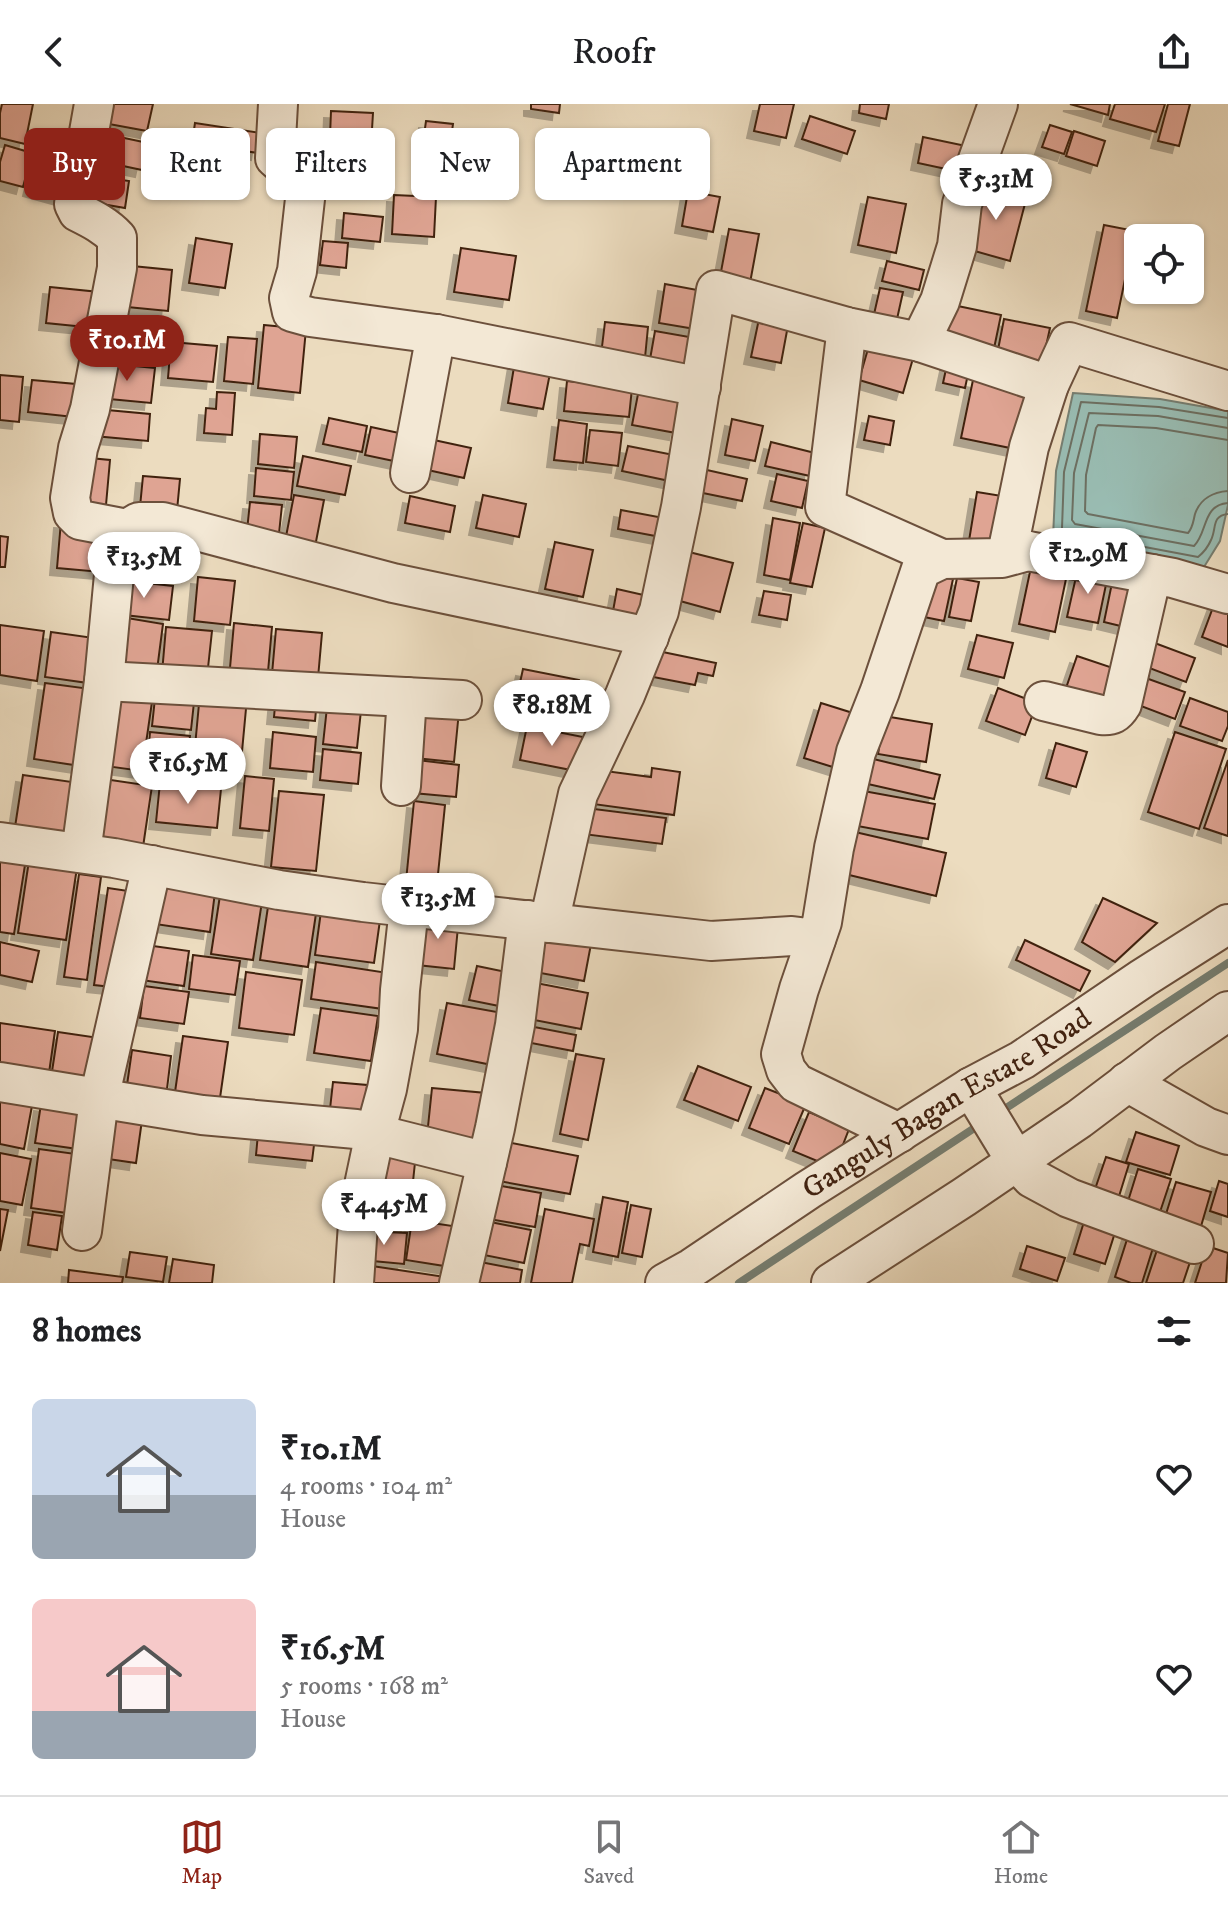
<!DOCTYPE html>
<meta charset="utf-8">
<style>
:root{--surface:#fff;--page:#f2f2f2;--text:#202124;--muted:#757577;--line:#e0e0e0;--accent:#8f2418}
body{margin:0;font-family:"IM FELL DW Pica",serif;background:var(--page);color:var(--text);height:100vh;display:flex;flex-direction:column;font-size:30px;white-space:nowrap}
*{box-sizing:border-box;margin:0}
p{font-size:26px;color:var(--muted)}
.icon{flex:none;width:44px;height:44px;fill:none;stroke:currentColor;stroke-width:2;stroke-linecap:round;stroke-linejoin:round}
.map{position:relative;height:1179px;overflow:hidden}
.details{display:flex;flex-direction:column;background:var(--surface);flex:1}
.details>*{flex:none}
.hud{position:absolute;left:24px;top:24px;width:800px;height:72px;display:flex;gap:16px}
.fabs{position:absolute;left:1124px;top:120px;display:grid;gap:16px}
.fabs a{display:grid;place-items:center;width:80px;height:80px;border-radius:12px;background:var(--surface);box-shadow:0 2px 6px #0004;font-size:40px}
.price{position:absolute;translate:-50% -68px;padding:0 18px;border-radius:28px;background:#fff;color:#222;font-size:26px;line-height:52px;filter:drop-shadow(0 2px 4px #0008)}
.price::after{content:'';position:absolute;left:50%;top:48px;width:24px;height:18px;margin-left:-12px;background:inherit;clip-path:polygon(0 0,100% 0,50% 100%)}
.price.current{background:var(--accent);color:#fff}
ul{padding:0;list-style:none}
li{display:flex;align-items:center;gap:24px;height:200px;padding:0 32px}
li span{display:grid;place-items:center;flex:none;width:224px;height:160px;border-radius:12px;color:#555}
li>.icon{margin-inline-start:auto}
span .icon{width:96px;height:96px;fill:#fffc;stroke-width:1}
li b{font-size:34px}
h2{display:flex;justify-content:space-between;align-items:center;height:96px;padding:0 32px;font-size:34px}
.chip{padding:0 28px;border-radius:12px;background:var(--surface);box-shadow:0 2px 6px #0004;font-size:28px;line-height:72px}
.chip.current{background:var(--accent);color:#fff}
header{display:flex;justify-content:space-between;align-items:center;height:104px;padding:0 32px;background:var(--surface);font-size:36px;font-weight:600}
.menu{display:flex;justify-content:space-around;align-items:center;height:112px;border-top:2px solid var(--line);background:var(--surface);font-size:22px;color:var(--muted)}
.menu a{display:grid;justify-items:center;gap:4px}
.menu .current{color:var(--accent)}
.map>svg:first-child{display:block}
.water{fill:#99bcb2;stroke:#767e71;stroke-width:2}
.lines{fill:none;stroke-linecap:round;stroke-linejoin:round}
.shore{stroke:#6d6f61;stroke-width:2}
.stream{stroke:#767e71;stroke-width:8}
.building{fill:#dfa493;stroke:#412210;stroke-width:2;filter:url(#shadow)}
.minor-casing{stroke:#6c503c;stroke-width:42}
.minor{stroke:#f3e8d5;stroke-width:38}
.labels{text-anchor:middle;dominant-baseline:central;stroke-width:8;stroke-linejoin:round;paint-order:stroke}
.street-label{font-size:30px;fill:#412210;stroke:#f3e8d5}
</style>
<header><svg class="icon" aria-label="back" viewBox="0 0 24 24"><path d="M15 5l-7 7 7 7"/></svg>Roofr<svg class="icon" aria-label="share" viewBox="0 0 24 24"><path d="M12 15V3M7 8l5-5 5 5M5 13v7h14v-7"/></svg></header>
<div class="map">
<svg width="1228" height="1179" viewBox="0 0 1228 1179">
<defs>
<filter id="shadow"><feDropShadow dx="-7" dy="7" stdDeviation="0" flood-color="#0004"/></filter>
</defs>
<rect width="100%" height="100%" fill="#ecdcbf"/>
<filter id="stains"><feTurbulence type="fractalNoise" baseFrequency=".0025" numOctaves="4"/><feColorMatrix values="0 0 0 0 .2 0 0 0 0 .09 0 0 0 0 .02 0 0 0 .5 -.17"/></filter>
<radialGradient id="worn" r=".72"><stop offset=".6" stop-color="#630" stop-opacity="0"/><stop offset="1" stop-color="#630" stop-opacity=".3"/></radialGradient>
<polygon class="water" points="1073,289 1160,295 1228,307 1228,401 1220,437 1204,463 1053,434 1056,367"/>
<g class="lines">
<g class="shore">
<path d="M1228,314L1159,303L1081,298L1064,368L1062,424L1065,428L1198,453C1203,449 1208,443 1211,436C1217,424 1211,412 1228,410"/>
<path d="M1228,324L1158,312L1089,309L1074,369L1072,416L1075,420L1194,442C1208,428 1202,401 1228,399"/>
<path d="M1228,336L1156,324L1098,321L1096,324L1086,371L1085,407L1088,410L1188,429C1193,423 1193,418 1195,410C1200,395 1213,388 1228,387"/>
</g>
<g class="stream">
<polyline points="997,1010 1228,859"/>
<polyline points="739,1179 982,1019"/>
</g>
</g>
<g class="building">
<polygon points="2,0 33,0 25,40 0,34 0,9"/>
<polygon points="101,0 153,0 147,27 98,18"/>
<polygon points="531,0 560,0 559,9 531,5"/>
<polygon points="760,0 794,0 786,34 754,27"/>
<polygon points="860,0 889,0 886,15 859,9"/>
<polygon points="1070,0 1110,0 1108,11"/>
<polygon points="1115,0 1165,0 1156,28 1110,15"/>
<polygon points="1168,0 1190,0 1179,42 1158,37"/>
<polygon points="331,7 373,9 370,58 329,57"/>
<polygon points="810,12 855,27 847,50 802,35"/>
<polygon points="426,17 453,20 447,64 420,60"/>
<polygon points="195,19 261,29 258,49 192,39"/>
<polygon points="1050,21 1072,28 1064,50 1042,43"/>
<polygon points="1074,27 1105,37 1097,62 1066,52"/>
<polygon points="96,28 148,39 142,66 90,55"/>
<polygon points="289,29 320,34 316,58 285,54"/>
<polygon points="923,33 966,42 960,68 918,59"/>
<polygon points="162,38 192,43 185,82 155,77"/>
<polygon points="5,41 32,49 23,83 0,77 0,58"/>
<polygon points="39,50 75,59 66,95 30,85"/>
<polygon points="83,70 129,77 125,104 79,96"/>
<polygon points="981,80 1027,92 1010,157 964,144"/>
<polygon points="688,87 720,93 713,128 682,122"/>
<polygon points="394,91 436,93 434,133 392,130"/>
<polygon points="868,93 906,100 896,149 858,141"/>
<polygon points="344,109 383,113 380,138 342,134"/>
<polygon points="1104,121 1135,127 1117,214 1086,207"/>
<polygon points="729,125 759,130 750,179 720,173"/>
<polygon points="196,134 232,140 225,184 189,179"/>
<polygon points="323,137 348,139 346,164 320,161"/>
<polygon points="461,144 516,152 509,196 454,188"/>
<polygon points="887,157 924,166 919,186 882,177"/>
<polygon points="122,161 172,166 168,207 117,202"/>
<polygon points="665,180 708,188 701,226 659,219"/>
<polygon points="50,183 99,188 95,224 46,219"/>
<polygon points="880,184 903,188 895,224 872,219"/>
<polygon points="953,201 1001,211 992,254 944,245"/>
<polygon points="760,210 789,216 781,259 751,253"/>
<polygon points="1004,215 1050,224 1040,270 995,261"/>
<polygon points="605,218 648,223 644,264 600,259"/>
<polygon points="264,221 306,225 300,289 258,284"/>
<polygon points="655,227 695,234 689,268 649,261"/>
<polygon points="228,233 257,235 253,280 224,277"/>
<polygon points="171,238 217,242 213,278 168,274"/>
<polygon points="870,238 914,251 903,289 859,276"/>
<polygon points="948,256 970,261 965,284 943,279"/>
<polygon points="515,257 551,264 543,305 508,299"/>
<polygon points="103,259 155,264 151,299 99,294"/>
<polygon points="0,271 23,273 19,318 0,316"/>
<polygon points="32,276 87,281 83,314 28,308"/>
<polygon points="973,276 1033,288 1020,346 961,334"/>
<polygon points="567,277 632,284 629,313 564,307"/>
<polygon points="639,285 683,294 676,329 632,321"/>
<polygon points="217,288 235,289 232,331 204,329 206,304 216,305"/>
<polygon points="96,305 150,310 148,337 94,332"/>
<polygon points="869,312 894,317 890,341 864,336"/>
<polygon points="329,314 367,322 362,348 323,340"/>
<polygon points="732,315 763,322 755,357 725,351"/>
<polygon points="559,316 587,320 583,359 554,356"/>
<polygon points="371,323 413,332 408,360 365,351"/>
<polygon points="590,326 622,329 618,362 586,358"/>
<polygon points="260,330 297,333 294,364 258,360"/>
<polygon points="420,333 471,344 464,374 414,363"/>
<polygon points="771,338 815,349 810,372 765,362"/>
<polygon points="628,342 684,353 679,379 622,367"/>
<polygon points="303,352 351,362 345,391 297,382"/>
<polygon points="79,353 110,356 106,401 74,398"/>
<polygon points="256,364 294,368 291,396 254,392"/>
<polygon points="698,364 747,375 742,397 693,387"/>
<polygon points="777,370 808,377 802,404 771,397"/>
<polygon points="143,372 180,375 176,417 139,413"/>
<polygon points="977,388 1002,392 993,453 967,449"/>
<polygon points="294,391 324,396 314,448 284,443"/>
<polygon points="483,391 526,400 519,433 476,424"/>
<polygon points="410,392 455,402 450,428 405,419"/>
<polygon points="250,398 282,401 278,439 246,436"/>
<polygon points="621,406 669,415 666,434 618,425"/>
<polygon points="773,414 800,419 790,476 764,471"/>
<polygon points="61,417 105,421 101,468 57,464"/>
<polygon points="803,419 825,424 812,483 790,479"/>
<polygon points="127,429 174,433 170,475 123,471"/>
<polygon points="0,432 8,433 5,463 0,463"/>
<polygon points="555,438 593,446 583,493 545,485"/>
<polygon points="681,446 733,459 720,508 669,494"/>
<polygon points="1031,463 1067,470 1055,528 1019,520"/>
<polygon points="1078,464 1108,471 1098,519 1067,513"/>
<polygon points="928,470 953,475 944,517 919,512"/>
<polygon points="198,473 235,477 230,521 194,517"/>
<polygon points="957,474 979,478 971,517 949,513"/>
<polygon points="1113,474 1142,480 1133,525 1104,518"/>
<polygon points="118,476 173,482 169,516 115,510"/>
<polygon points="617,485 648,492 642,525 611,518"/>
<polygon points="764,487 791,491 787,516 759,511"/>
<polygon points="1215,498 1228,502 1228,543 1202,533"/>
<polygon points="121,513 163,520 156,574 113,568"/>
<polygon points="234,519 272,523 267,579 229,575"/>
<polygon points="0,521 44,527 37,577 0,571"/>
<polygon points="166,523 212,527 207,573 162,569"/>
<polygon points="276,525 322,529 318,574 272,570"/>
<polygon points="51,528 94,534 88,579 45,573"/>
<polygon points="977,531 1013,539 1004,574 968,565"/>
<polygon points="1152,538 1195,554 1186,578 1144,562"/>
<polygon points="653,546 716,559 713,572 698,569 695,581 648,572"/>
<polygon points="1077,552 1122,567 1108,605 1064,590"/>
<polygon points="523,565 579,576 570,617 514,606"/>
<polygon points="1143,573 1185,588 1175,615 1133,599"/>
<polygon points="45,579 98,586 87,663 34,655"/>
<polygon points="109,584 153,591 142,667 98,661"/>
<polygon points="998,584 1037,599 1025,631 986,617"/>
<polygon points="156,585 195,589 191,626 152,622"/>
<polygon points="200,589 247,594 240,669 193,664"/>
<polygon points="276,591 317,595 315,617 274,613"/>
<polygon points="328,594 362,597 357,644 323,640"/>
<polygon points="1190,594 1228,608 1228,622 1222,637 1180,622"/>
<polygon points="821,599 856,610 839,665 804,654"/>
<polygon points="420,603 459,607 454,658 415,654"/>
<polygon points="884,612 932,620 926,658 878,650"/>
<polygon points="527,622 583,633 576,667 520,656"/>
<polygon points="150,628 190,632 186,668 147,664"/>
<polygon points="273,628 316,633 313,668 270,664"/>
<polygon points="1175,628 1226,645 1199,725 1148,708"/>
<polygon points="1056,639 1087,648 1076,683 1046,674"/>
<polygon points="323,645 361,649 358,680 320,676"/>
<polygon points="865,653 940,671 934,695 859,678"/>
<polygon points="417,656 459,661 456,693 413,689"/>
<polygon points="1228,656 1228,732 1204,724"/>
<polygon points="652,664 680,668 674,711 593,700 598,666 651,673"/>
<polygon points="23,671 72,678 64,730 15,723"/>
<polygon points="245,672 274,675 269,727 240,724"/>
<polygon points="97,674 152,682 143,743 88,735"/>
<polygon points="160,679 221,685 217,724 156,718"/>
<polygon points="858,686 935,700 928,735 852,721"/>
<polygon points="279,687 324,691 316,767 271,763"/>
<polygon points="414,697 445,701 437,780 406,777"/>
<polygon points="586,704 666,714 662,740 583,730"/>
<polygon points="855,728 946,749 936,792 845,770"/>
<polygon points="30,750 78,757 66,836 18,829"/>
<polygon points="0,757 25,761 14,830 0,828"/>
<polygon points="79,770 101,773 87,876 64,873"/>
<polygon points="162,773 216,780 210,828 155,820"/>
<polygon points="108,784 135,788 121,884 94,881"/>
<polygon points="221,785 263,791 253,856 211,850"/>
<polygon points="1103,794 1157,819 1115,858 1082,838"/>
<polygon points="269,796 317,803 308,863 260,856"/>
<polygon points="322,800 381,809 374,859 315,851"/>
<polygon points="422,809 459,812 454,865 417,861"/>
<polygon points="542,831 591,840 584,877 535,868"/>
<polygon points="1025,836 1090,867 1080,887 1016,856"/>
<polygon points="0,838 39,847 32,878 0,871"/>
<polygon points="146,841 189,847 184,882 141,876"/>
<polygon points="193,851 240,857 235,891 189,885"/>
<polygon points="316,858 388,869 383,905 311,895"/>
<polygon points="477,862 511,869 504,903 469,896"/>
<polygon points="246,868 302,876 294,931 239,924"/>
<polygon points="536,879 588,889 581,925 529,915"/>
<polygon points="144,882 189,888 184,920 140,914"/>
<polygon points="447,899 508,910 497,962 437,950"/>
<polygon points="321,904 378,912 371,957 314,949"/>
<polygon points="0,919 55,927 48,976 0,969"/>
<polygon points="529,922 576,931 573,947 526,938"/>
<polygon points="58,928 106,935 100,981 51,974"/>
<polygon points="183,932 228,938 218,1008 173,1002"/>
<polygon points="132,946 171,952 166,993 126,988"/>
<polygon points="576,950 604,955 588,1036 560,1030"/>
<polygon points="698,962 751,983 738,1017 684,996"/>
<polygon points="333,978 367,981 364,1018 329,1014"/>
<polygon points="0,984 34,991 24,1045 0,1040"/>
<polygon points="432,984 486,989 481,1037 427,1032"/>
<polygon points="765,984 806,1000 789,1040 749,1024"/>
<polygon points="41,1000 91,1007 85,1046 35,1039"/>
<polygon points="809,1008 849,1025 834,1064 793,1047"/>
<polygon points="107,1011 142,1016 136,1059 101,1054"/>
<polygon points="259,1019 316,1025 312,1057 256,1051"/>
<polygon points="1136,1028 1179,1042 1170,1071 1126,1058"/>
<polygon points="507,1038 578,1052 570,1090 499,1077"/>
<polygon points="39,1045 83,1051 74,1110 31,1104"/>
<polygon points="372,1045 416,1049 408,1125 364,1121"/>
<polygon points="0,1049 31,1055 22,1101 0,1097"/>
<polygon points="1106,1053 1129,1060 1116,1102 1092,1094"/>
<polygon points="1138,1065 1171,1075 1156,1120 1124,1110"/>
<polygon points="1219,1077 1228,1080 1228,1113 1210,1107"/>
<polygon points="1176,1078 1211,1088 1197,1136 1161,1126"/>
<polygon points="496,1081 541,1089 535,1123 489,1115"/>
<polygon points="603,1093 628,1098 618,1153 593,1148"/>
<polygon points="631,1101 651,1105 642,1153 622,1149"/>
<polygon points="0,1105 8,1106 0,1147"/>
<polygon points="545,1105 594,1115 589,1142 580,1140 572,1179 531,1179"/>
<polygon points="33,1108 62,1112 57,1146 28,1141"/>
<polygon points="1087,1108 1118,1119 1105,1160 1074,1150"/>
<polygon points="412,1116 466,1124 457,1164 406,1156"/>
<polygon points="485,1117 531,1126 524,1159 479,1150"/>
<polygon points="1131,1123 1157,1131 1142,1179 1131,1179 1115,1173"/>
<polygon points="364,1127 407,1129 404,1160 362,1156"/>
<polygon points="1161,1134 1194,1146 1183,1179 1146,1179"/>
<polygon points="1027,1142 1065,1154 1057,1177 1020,1165"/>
<polygon points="1207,1142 1228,1149 1226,1179 1195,1179"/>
<polygon points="130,1148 167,1153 163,1178 126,1173"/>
<polygon points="173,1155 214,1161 212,1179 169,1179"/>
<polygon points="475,1157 522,1166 520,1179 471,1179"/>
<polygon points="372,1162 452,1174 451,1179 370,1179"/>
<polygon points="69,1166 123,1173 122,1179 68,1179"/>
</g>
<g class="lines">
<g class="minor-casing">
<g id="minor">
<path d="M94,0L79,84L74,100L78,108C92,115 106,122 117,134V164L90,305L78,344L70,394L73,409L80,416L127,425"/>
<polyline points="278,0 275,54 283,61 299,65 307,77 297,167 289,194 292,208 310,213 436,230 701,283"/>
<polyline points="847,223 825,403 942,455"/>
<polyline points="920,238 940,197 957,142 962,100 998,0"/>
<polyline points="1228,287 1069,238 1049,281 1029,343 1009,440 1028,447 1173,474 1228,490"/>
<polyline points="410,369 436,230"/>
<polyline points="104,577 462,596"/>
<path d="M1044,597L1101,611C1112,612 1116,610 1122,600L1152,470"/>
<polyline points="401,682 407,593"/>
<polyline points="0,738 114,754 279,786 363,798 711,837 792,832 816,835"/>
<polyline points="81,749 104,577 115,460 120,437 127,425 139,418 163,418 393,479 649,533"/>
<polyline points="549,819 578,690 625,591 659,507 681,403 716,186 847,223 920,238 1049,281"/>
<polyline points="0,978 202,1011 356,1025 487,1058"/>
<polyline points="1127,978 1206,1023 1228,1031"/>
<polyline points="971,983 1016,1057 1032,1074 1069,1094 1194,1140"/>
<polyline points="899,1029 796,979 786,966 781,950 799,885 822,818 834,744 856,648 880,587 921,465 942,455 1002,454 1028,447"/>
<polyline points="82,1127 99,995 152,761"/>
<polyline points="354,1179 359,1105 375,1029 387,985 398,925 400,886 409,804"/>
<polyline points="459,1179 495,1024 515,921 528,816"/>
<path id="s1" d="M665,1179L692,1164L808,1086L971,983L1022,956L1143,874L1228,820"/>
<polyline points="831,1179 964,1093 1079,1015 1168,948 1228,907"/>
</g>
</g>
<use href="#minor" class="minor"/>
</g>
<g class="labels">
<g class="street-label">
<text stroke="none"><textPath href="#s1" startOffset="334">Ganguly Bagan Estate Road</textPath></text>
</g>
</g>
<rect width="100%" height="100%" filter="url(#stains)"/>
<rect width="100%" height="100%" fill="url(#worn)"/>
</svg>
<div class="fabs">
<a><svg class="icon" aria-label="locate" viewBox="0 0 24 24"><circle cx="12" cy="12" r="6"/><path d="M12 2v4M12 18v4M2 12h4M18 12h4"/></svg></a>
</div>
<b class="price" style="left:996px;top:118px">₹5.31M</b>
<b class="price current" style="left:127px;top:279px">₹10.1M</b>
<b class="price" style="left:1088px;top:492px">₹12.9M</b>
<b class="price" style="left:144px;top:496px">₹13.5M</b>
<b class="price" style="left:552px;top:644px">₹8.18M</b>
<b class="price" style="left:188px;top:702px">₹16.5M</b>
<b class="price" style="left:438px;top:837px">₹13.5M</b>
<b class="price" style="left:384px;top:1143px">₹4.45M</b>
<div class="hud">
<a class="chip current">Buy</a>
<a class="chip">Rent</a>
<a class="chip">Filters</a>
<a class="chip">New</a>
<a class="chip">Apartment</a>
</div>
</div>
<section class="details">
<h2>8 homes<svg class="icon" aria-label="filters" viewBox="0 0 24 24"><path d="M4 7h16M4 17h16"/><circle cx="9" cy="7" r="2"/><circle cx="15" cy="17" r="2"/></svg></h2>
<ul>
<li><span style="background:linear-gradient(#c9d6e8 60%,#9aa5b1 0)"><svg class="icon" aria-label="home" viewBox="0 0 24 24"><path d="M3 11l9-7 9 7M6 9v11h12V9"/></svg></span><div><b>₹10.1M</b><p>4 rooms · 104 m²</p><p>House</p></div><svg class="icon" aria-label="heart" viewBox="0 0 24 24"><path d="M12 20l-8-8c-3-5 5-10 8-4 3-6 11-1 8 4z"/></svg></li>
<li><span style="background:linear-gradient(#f6c9c9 70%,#9aa5b1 0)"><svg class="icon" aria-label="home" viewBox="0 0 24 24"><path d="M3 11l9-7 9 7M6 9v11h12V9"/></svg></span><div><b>₹16.5M</b><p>5 rooms · 168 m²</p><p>House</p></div><svg class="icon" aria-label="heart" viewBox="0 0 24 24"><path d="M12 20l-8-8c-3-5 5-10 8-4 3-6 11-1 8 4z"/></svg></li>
</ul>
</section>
<nav class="menu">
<a class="current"><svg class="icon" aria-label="map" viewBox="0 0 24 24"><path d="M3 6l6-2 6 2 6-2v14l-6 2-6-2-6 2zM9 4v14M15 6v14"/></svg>Map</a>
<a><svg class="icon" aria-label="saved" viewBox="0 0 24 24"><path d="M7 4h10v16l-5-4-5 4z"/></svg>Saved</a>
<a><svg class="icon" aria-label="home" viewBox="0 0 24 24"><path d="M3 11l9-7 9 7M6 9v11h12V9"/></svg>Home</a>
</nav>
